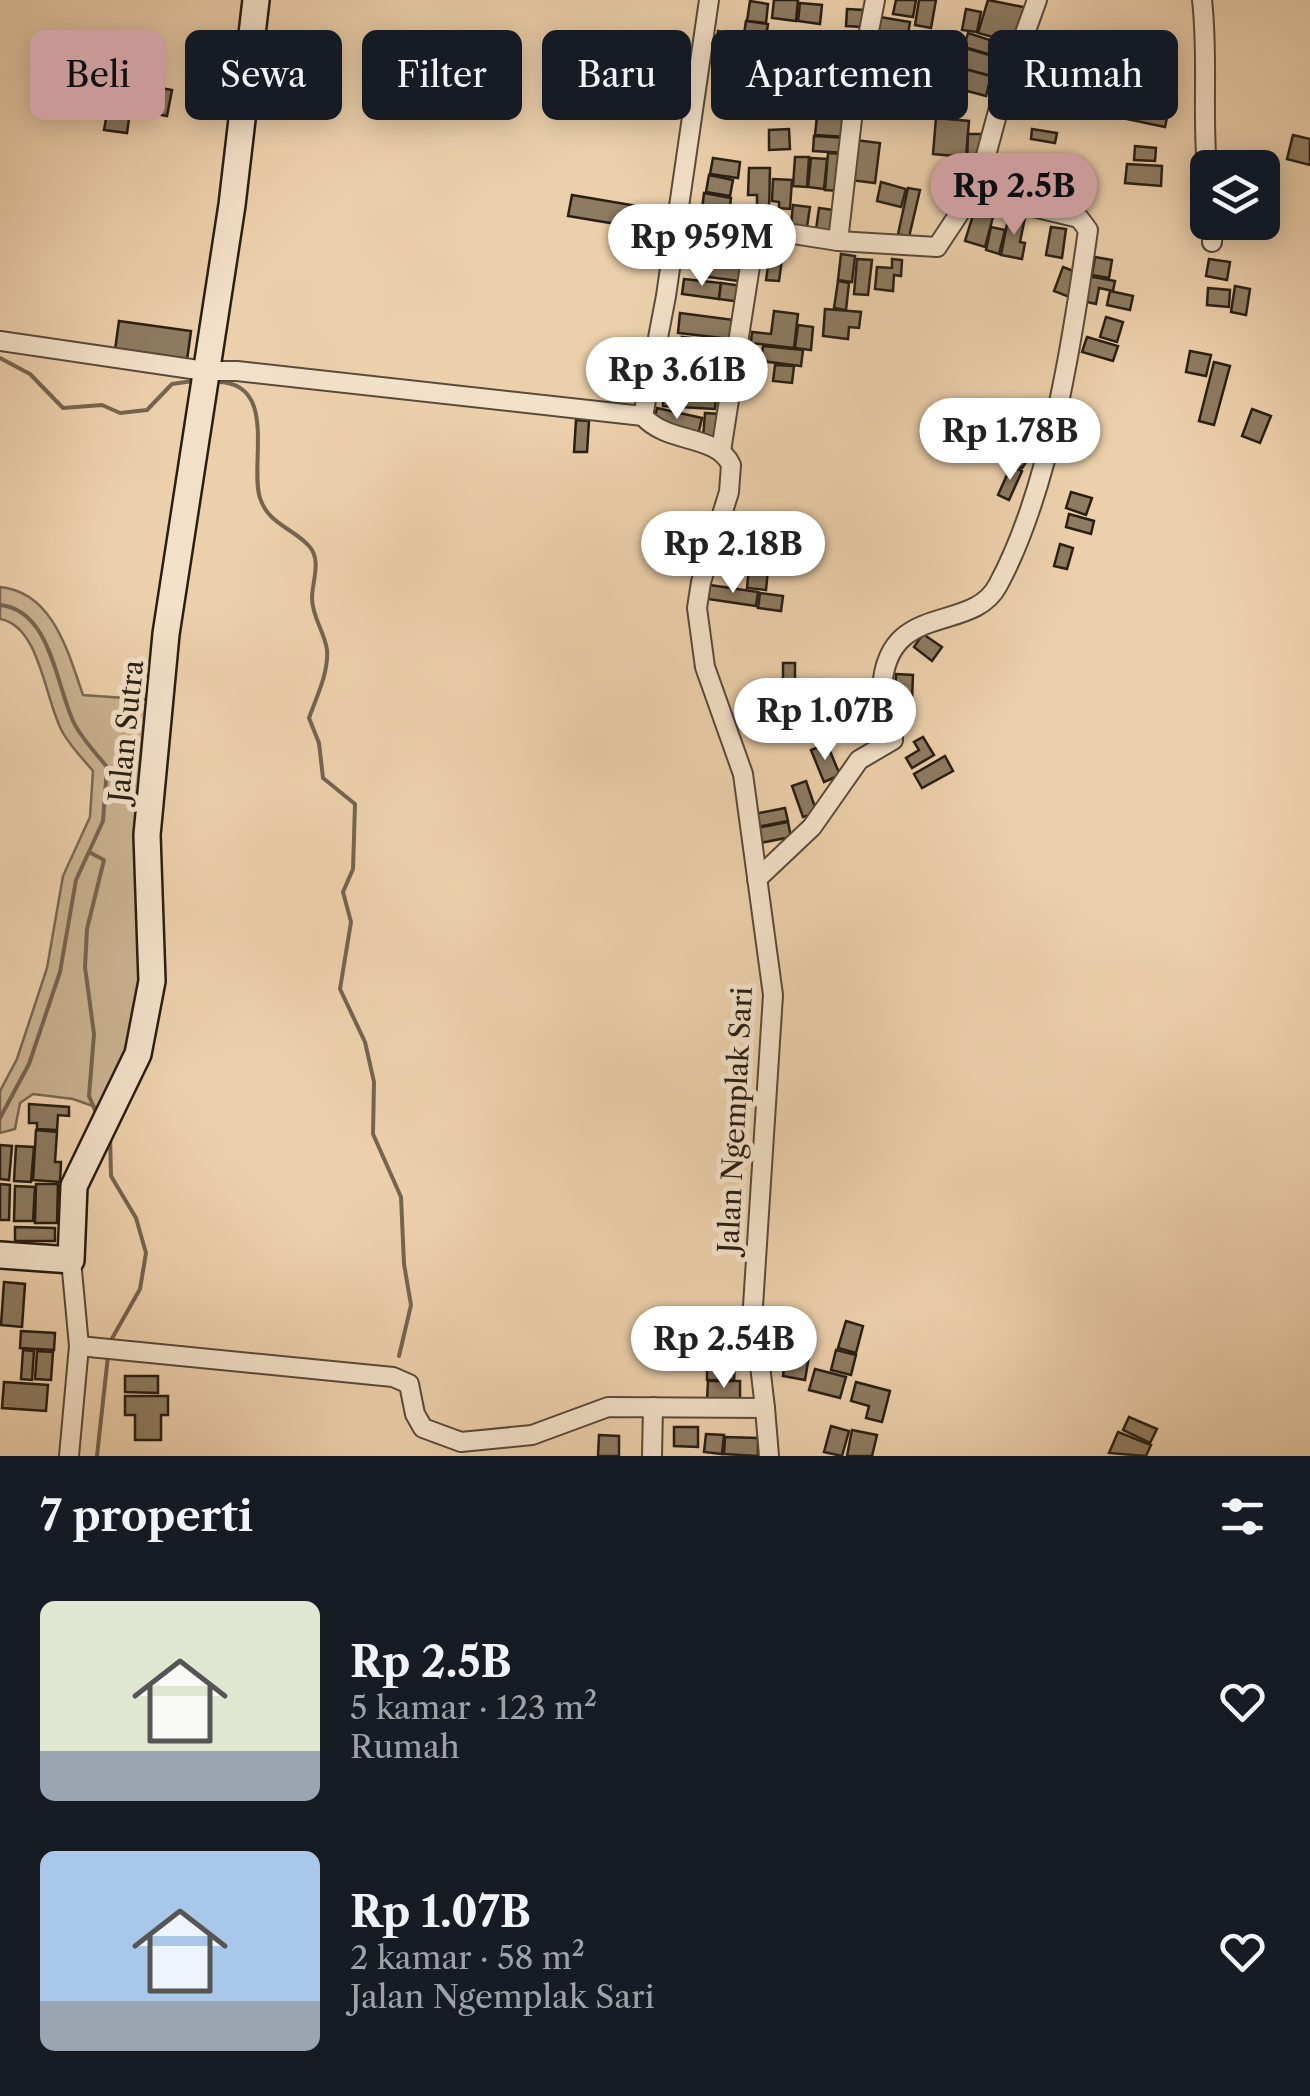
<!DOCTYPE html>
<html lang="id">
<meta charset="utf-8">
<style>
:root{--surface:#171b24;--page:#20242c;--text:#f1f3f6;--muted:#9ea1a6;--accent:#c59692}
body{margin:0;font-family:"Libre Caslon Text",serif;background:var(--page);color:var(--text);height:100vh;display:flex;flex-direction:column;font-size:38px;white-space:nowrap}
*{box-sizing:border-box;margin:0}
p{font-size:32px;color:var(--muted)}
.icon{flex:none;width:55px;height:55px;fill:none;stroke:currentColor;stroke-width:2;stroke-linecap:round;stroke-linejoin:round}
.map{position:relative;height:1456px;overflow:hidden}
.sheet{display:flex;flex-direction:column;background:var(--surface);flex:1}
.sheet>*{flex:none}
.hud{position:absolute;left:30px;top:30px;width:1250px;height:90px;display:flex;gap:20px}
.buttons{position:absolute;left:1190px;top:150px;display:grid;gap:20px}
.buttons a{display:grid;place-items:center;width:90px;height:90px;border-radius:15px;background:var(--surface);box-shadow:0 5px 25px #0003;font-size:50px}
.price{position:absolute;translate:-50% -85px;padding:0 22px;border-radius:35px;background:#fff;color:#222;font-size:32px;line-height:65px;filter:drop-shadow(0 2px 5px #0008)}
.price::after{content:'';position:absolute;left:50%;top:60px;width:30px;height:22px;margin-left:-15px;background:inherit;clip-path:polygon(0 0,100% 0,50% 100%)}
.price.on{background:var(--accent);color:#111}
ul{padding:0;list-style:none}
li{display:flex;align-items:center;gap:30px;height:250px;padding:0 40px}
li span{display:grid;place-items:center;flex:none;width:280px;height:200px;border-radius:15px;color:#555}
li>.icon{margin-inline-start:auto}
span .icon{width:120px;height:120px;fill:#fffc;stroke-width:1}
li b{font-size:42px}
h2{display:flex;justify-content:space-between;align-items:center;height:120px;padding:0 40px;font-size:42px}
.chip{padding:0 35px;border-radius:15px;background:var(--surface);box-shadow:0 5px 25px #0003;font-size:35px;line-height:90px}
.chip.on{background:var(--accent);color:#111}
.map>svg:first-child{display:block}
.green{fill:#cbb291;stroke:#7a6852;stroke-width:2.5}
.lines{fill:none;stroke-linecap:round;stroke-linejoin:round}
.stream{stroke:#76644f;stroke-width:4}
.building{fill:#8e7b62;stroke:#291e13;stroke-width:2.5}
.street-casing{stroke:#5a4a39;stroke-width:22}
.secondary-casing{stroke:#291e13;stroke-width:30}
.street{stroke:#f3e0c8;stroke-width:18}
.secondary{stroke:#f3e0c8;stroke-width:25}
.labels{text-anchor:middle;dominant-baseline:central;stroke-width:10;stroke-linejoin:round;paint-order:stroke}
.street-label{font-size:28px;fill:#291e13;stroke:#f3e0c8}
</style>
<div class="map">
<svg width="1310" height="1456" viewBox="0 0 1310 1456">
<rect width="100%" height="100%" fill="#ecd0ab"/>
<filter id="stains"><feTurbulence type="fractalNoise" baseFrequency=".002" numOctaves="4"/><feColorMatrix values="0 0 0 0 .2 0 0 0 0 .09 0 0 0 0 .02 0 0 0 .5 -.17"/></filter>
<radialGradient id="worn" r=".72"><stop offset=".6" stop-color="#630" stop-opacity="0"/><stop offset="1" stop-color="#630" stop-opacity=".3"/></radialGradient>
<path class="green" d="M0,587C53,592 68,652 83,695L152,700L140,1019L104,1110L73,1099L33,1094L20,1103L15,1129L0,1133V1091L17,1059L47,968L63,876L90,817L93,771C83,759 71,747 63,733C45,703 41,626 0,619Z"/>
<g class="lines">
<g class="stream">
<polyline points="0,358 30,374 63,408 102,405 120,413 147,410 172,384 193,381"/>
<path d="M217,382C279,382 249,465 260,498C268,524 293,528 309,546C322,560 312,582 312,598C312,617 325,633 327,650C329,672 316,698 309,718L319,743L323,778L355,804L353,869L343,892L351,922L340,989L365,1042L374,1082L373,1134L401,1197L404,1264L411,1305L399,1356"/>
<path d="M0,605C51,610 56,686 74,723C82,739 96,753 107,767L103,821L76,880L60,972L29,1064L0,1118"/>
<polyline points="89,852 104,860 87,929 85,967 94,1034 89,1096 97,1115"/>
<polyline points="110,1342 140,1289 146,1253 136,1218 111,1176 110,1135"/>
<polyline points="97,1456 108,1356"/>
</g>
</g>
<g class="building">
<polygon points="774,0 798,0 796,21 772,18"/>
<polygon points="896,0 916,0 913,17 893,14"/>
<polygon points="919,0 936,0 931,28 915,25"/>
<polygon points="988,0 1028,8 1018,44 978,33"/>
<polygon points="750,1 768,4 766,23 747,21"/>
<polygon points="800,3 822,5 820,24 798,21"/>
<polygon points="847,9 864,10 863,27 846,26"/>
<polygon points="966,9 981,12 977,32 962,30"/>
<polygon points="880,17 910,22 905,53 896,52 898,37 877,34"/>
<polygon points="746,21 768,24 763,57 741,54"/>
<polygon points="718,31 742,35 739,56 715,53"/>
<polygon points="968,33 996,42 992,55 964,47"/>
<polygon points="1060,34 1095,37 1093,55 1066,52 1067,41 1059,41"/>
<polygon points="910,36 930,38 926,67 906,64"/>
<polygon points="874,37 895,41 892,59 872,56"/>
<polygon points="962,47 996,57 991,76 957,67"/>
<polygon points="1023,56 1052,63 1047,81 1019,74"/>
<polygon points="830,57 848,58 847,62 854,63 853,74 848,74 848,80 822,79 822,61 830,62"/>
<polygon points="1068,58 1095,65 1092,79 1065,71"/>
<polygon points="867,65 901,69 899,83 865,79"/>
<polygon points="957,67 991,76 986,96 952,87"/>
<polygon points="1065,71 1092,79 1088,90 1062,83"/>
<polygon points="1025,78 1050,85 1047,96 1022,90"/>
<polygon points="820,79 846,81 844,109 818,107"/>
<polygon points="127,82 172,90 167,116 122,108"/>
<polygon points="1135,82 1173,90 1165,127 1127,119"/>
<polygon points="1062,83 1102,96 1097,114 1056,101"/>
<polygon points="924,103 951,105 950,115 923,113"/>
<polygon points="108,108 130,112 127,133 104,130"/>
<polygon points="817,116 848,118 847,137 815,135"/>
<polygon points="936,118 969,121 966,157 933,154"/>
<polygon points="789,129 790,149 769,150 769,130"/>
<polygon points="1032,129 1057,133 1055,143 1031,139"/>
<polygon points="968,134 985,134 984,164 967,163"/>
<polygon points="1293,135 1310,139 1310,165 1287,159"/>
<polygon points="814,136 847,138 846,153 813,151"/>
<polygon points="855,140 880,143 875,183 850,180"/>
<polygon points="1135,146 1156,148 1155,161 1134,160"/>
<polygon points="828,153 844,154 840,191 825,190"/>
<polygon points="795,157 809,157 807,187 793,186"/>
<polygon points="713,158 740,162 738,178 710,174"/>
<polygon points="811,158 827,159 824,189 808,187"/>
<polygon points="1046,164 1062,167 1057,199 1013,191 1016,173 1043,177"/>
<polygon points="1127,164 1162,166 1161,186 1125,183"/>
<polygon points="749,168 770,168 769,214 757,214 757,195 748,195"/>
<polygon points="709,175 733,180 730,196 706,192"/>
<polygon points="773,179 792,180 790,209 779,208 779,202 772,201"/>
<polygon points="881,182 906,189 901,207 877,201"/>
<polygon points="908,188 920,190 909,237 898,234"/>
<polygon points="704,193 731,198 729,214 702,209"/>
<polygon points="572,195 637,206 634,227 568,216"/>
<polygon points="793,205 810,207 807,227 791,225"/>
<polygon points="639,207 667,212 663,232 635,227"/>
<polygon points="819,208 834,210 830,232 816,230"/>
<polygon points="974,212 993,217 985,247 965,241"/>
<polygon points="1009,214 1025,217 1020,242 1025,243 1022,259 1001,255"/>
<polygon points="991,227 1005,230 999,254 986,250"/>
<polygon points="1051,227 1066,229 1062,258 1046,255"/>
<polygon points="699,235 721,238 718,261 696,259"/>
<polygon points="777,237 785,238 779,281 766,280 771,246 776,247"/>
<polygon points="723,238 736,240 733,264 719,262"/>
<polygon points="841,254 855,256 852,282 838,280"/>
<polygon points="1095,257 1112,260 1109,278 1092,275"/>
<polygon points="857,259 872,260 868,295 854,294"/>
<polygon points="892,259 902,260 901,276 894,275 893,291 875,289 877,267 892,268"/>
<polygon points="1209,259 1230,262 1227,280 1206,276"/>
<polygon points="703,261 741,266 739,281 701,276"/>
<polygon points="1063,267 1081,274 1072,298 1054,291"/>
<polygon points="1088,276 1115,281 1113,291 1099,288 1096,304 1083,301"/>
<polygon points="684,279 721,283 719,299 682,294"/>
<polygon points="838,281 849,283 846,310 834,308"/>
<polygon points="721,283 743,286 741,302 719,299"/>
<polygon points="1235,286 1250,289 1246,315 1231,312"/>
<polygon points="1208,288 1230,290 1229,307 1207,305"/>
<polygon points="1110,291 1133,296 1130,310 1107,305"/>
<polygon points="825,309 861,312 859,328 849,327 848,339 823,336"/>
<polygon points="774,311 798,314 794,348 751,343 752,332 771,334"/>
<polygon points="680,313 734,320 731,339 678,333"/>
<polygon points="1106,317 1123,322 1117,342 1100,337"/>
<polygon points="119,321 191,331 187,360 115,350"/>
<polygon points="798,325 813,327 811,350 795,348"/>
<polygon points="682,337 711,340 710,355 681,352"/>
<polygon points="1087,337 1118,346 1113,361 1082,352"/>
<polygon points="763,346 803,350 801,366 761,361"/>
<polygon points="1190,351 1211,355 1206,376 1186,372"/>
<polygon points="681,352 710,355 709,371 679,368"/>
<polygon points="592,358 628,360 627,381 591,379"/>
<polygon points="1214,362 1230,366 1214,425 1199,421"/>
<polygon points="775,365 794,366 792,383 773,381"/>
<polygon points="664,384 717,387 715,409 663,406"/>
<polygon points="657,408 702,418 698,435 653,426"/>
<polygon points="1252,409 1271,416 1260,443 1242,436"/>
<polygon points="705,413 720,414 718,438 703,437"/>
<polygon points="576,420 589,421 587,452 574,452"/>
<polygon points="1005,424 1022,430 1014,453 996,446"/>
<polygon points="1019,440 1030,444 1028,449 1034,451 1022,468 1010,464"/>
<polygon points="1011,466 1022,471 1009,500 998,495"/>
<polygon points="1071,492 1092,498 1086,515 1066,508"/>
<polygon points="1069,514 1094,521 1091,534 1066,527"/>
<polygon points="1060,544 1073,548 1067,569 1054,566"/>
<polygon points="749,567 768,569 766,590 747,588"/>
<polygon points="710,585 758,592 756,606 708,599"/>
<polygon points="760,593 783,596 781,611 758,608"/>
<polygon points="923,634 942,647 932,661 914,647"/>
<rect x="783" y="663" width="12" height="23"/>
<polygon points="896,674 913,675 912,699 895,698"/>
<polygon points="923,737 934,755 912,768 906,758 919,750 914,742"/>
<polygon points="827,744 840,775 824,782 811,750"/>
<polygon points="945,756 953,771 922,788 914,774"/>
<polygon points="806,781 817,813 803,817 792,786"/>
<polygon points="785,808 788,821 757,827 754,814"/>
<polygon points="788,822 791,837 760,843 757,828"/>
<polygon points="29,1104 69,1107 69,1116 58,1115 57,1130 37,1129 37,1123 29,1123"/>
<polygon points="36,1130 57,1132 55,1162 61,1162 60,1182 33,1180"/>
<polygon points="0,1145 12,1146 9,1180 0,1179"/>
<polygon points="16,1146 34,1147 31,1182 14,1181"/>
<polygon points="0,1184 10,1185 9,1220 0,1220"/>
<polygon points="36,1184 58,1184 57,1223 35,1223"/>
<polygon points="15,1186 35,1187 33,1221 14,1221"/>
<polygon points="15,1227 55,1228 55,1241 15,1241"/>
<polygon points="4,1282 25,1284 22,1327 1,1325"/>
<polygon points="846,1321 863,1326 856,1353 838,1348"/>
<polygon points="791,1329 813,1332 805,1380 783,1376 785,1360 777,1359 780,1343 788,1344"/>
<polygon points="21,1331 55,1333 54,1350 20,1348"/>
<polygon points="23,1350 34,1351 32,1380 21,1379"/>
<polygon points="836,1350 856,1355 851,1375 831,1370"/>
<polygon points="37,1351 53,1352 51,1380 35,1379"/>
<polygon points="707,1363 735,1363 734,1380 707,1380"/>
<polygon points="815,1369 846,1377 840,1398 809,1390"/>
<polygon points="125,1376 158,1376 158,1393 125,1392"/>
<polygon points="708,1381 740,1381 740,1400 707,1400"/>
<polygon points="4,1382 48,1385 46,1411 2,1408"/>
<polygon points="856,1382 890,1391 882,1422 866,1418 869,1406 851,1401"/>
<polygon points="125,1396 168,1396 168,1415 161,1415 161,1440 135,1440 135,1415 125,1415"/>
<polygon points="1129,1417 1157,1429 1150,1443 1123,1430"/>
<polygon points="831,1426 849,1431 842,1456 824,1452"/>
<polygon points="674,1427 698,1427 698,1447 674,1446"/>
<polygon points="852,1430 877,1435 872,1456 847,1456"/>
<polygon points="1118,1432 1151,1445 1146,1456 1109,1453"/>
<polygon points="706,1434 724,1435 722,1454 704,1452"/>
<polygon points="599,1435 619,1436 619,1456 598,1456"/>
<polygon points="725,1437 758,1438 758,1456 724,1454"/>
</g>
<g class="lines">
<g class="street-casing">
<g id="street">
<path d="M1202,0C1209,60 1201,120 1208,180"/>
<polyline points="678,216 838,241 937,247 978,185 1001,100 1037,0"/>
<polyline points="838,241 852,119 875,0"/>
<polyline points="1212,242 1213,222"/>
<polyline points="0,341 205,371 237,371 643,416 666,296 709,0"/>
<polyline points="721,451 756,228"/>
<path d="M757,879L812,827L859,760L893,740C894,723 881,707 882,689C887,599 972,635 998,585C1050,489 1073,338 1088,230L1079,218L999,199L978,185"/>
<path d="M79,1346L393,1377L409,1384L415,1414L423,1428L461,1442L532,1435L608,1407L765,1408L753,1306L773,995L743,774L705,667L697,608L701,582L729,492L731,465C717,434 667,444 643,416"/>
<polyline points="765,1408 769,1456"/>
<polyline points="69,1456 79,1346 71,1260"/>
<polyline points="652,1456 653,1407"/>
</g>
</g>
<g class="secondary-casing">
<polyline id="secondary" points="0,1255 71,1260 74,1186 138,1054 152,981 147,835 166,634 232,205 256,0"/>
</g>
<use href="#street" class="street"/>
<use href="#secondary" class="secondary"/>
</g>
<g class="labels">
<g class="street-label">
<text transform="translate(126 731) rotate(-84)">Jalan Sutra</text>
<text transform="translate(735 1120) rotate(-87)">Jalan Ngemplak Sari</text>
</g>
</g>
<rect width="100%" height="100%" filter="url(#stains)"/>
<rect width="100%" height="100%" fill="url(#worn)"/>
</svg>
<div class="buttons">
<a><svg class="icon" aria-label="layers" viewBox="0 0 24 24"><path d="M12 4l9 5-9 5-9-5zM3 14l9 5 9-5"/></svg></a>
</div>
<b class="price on" style="left:1014px;top:238px">Rp 2.5B</b>
<b class="price" style="left:702px;top:289px">Rp 959M</b>
<b class="price" style="left:677px;top:422px">Rp 3.61B</b>
<b class="price" style="left:1010px;top:483px">Rp 1.78B</b>
<b class="price" style="left:733px;top:596px">Rp 2.18B</b>
<b class="price" style="left:825px;top:763px">Rp 1.07B</b>
<b class="price" style="left:724px;top:1391px">Rp 2.54B</b>
<div class="hud">
<a class="chip on">Beli</a>
<a class="chip">Sewa</a>
<a class="chip">Filter</a>
<a class="chip">Baru</a>
<a class="chip">Apartemen</a>
<a class="chip">Rumah</a>
</div>
</div>
<section class="sheet">
<h2>7 properti<svg class="icon" aria-label="filters" viewBox="0 0 24 24"><path d="M4 7h16M4 17h16"/><circle cx="9" cy="7" r="2"/><circle cx="15" cy="17" r="2"/></svg></h2>
<ul>
<li><span style="background:linear-gradient(#dfe7d0 75%,#9aa5b1 0)"><svg class="icon" aria-label="home" viewBox="0 0 24 24"><path d="M3 11l9-7 9 7M6 9v11h12V9"/></svg></span><div><b>Rp 2.5B</b><p>5 kamar · 123 m²</p><p>Rumah</p></div><svg class="icon" aria-label="heart" viewBox="0 0 24 24"><path d="M12 20l-8-8c-3-5 5-10 8-4 3-6 11-1 8 4z"/></svg></li>
<li><span style="background:linear-gradient(#a9c7e8 75%,#9aa5b1 0)"><svg class="icon" aria-label="home" viewBox="0 0 24 24"><path d="M3 11l9-7 9 7M6 9v11h12V9"/></svg></span><div><b>Rp 1.07B</b><p>2 kamar · 58 m²</p><p>Jalan Ngemplak Sari</p></div><svg class="icon" aria-label="heart" viewBox="0 0 24 24"><path d="M12 20l-8-8c-3-5 5-10 8-4 3-6 11-1 8 4z"/></svg></li>
</ul>
</section>
